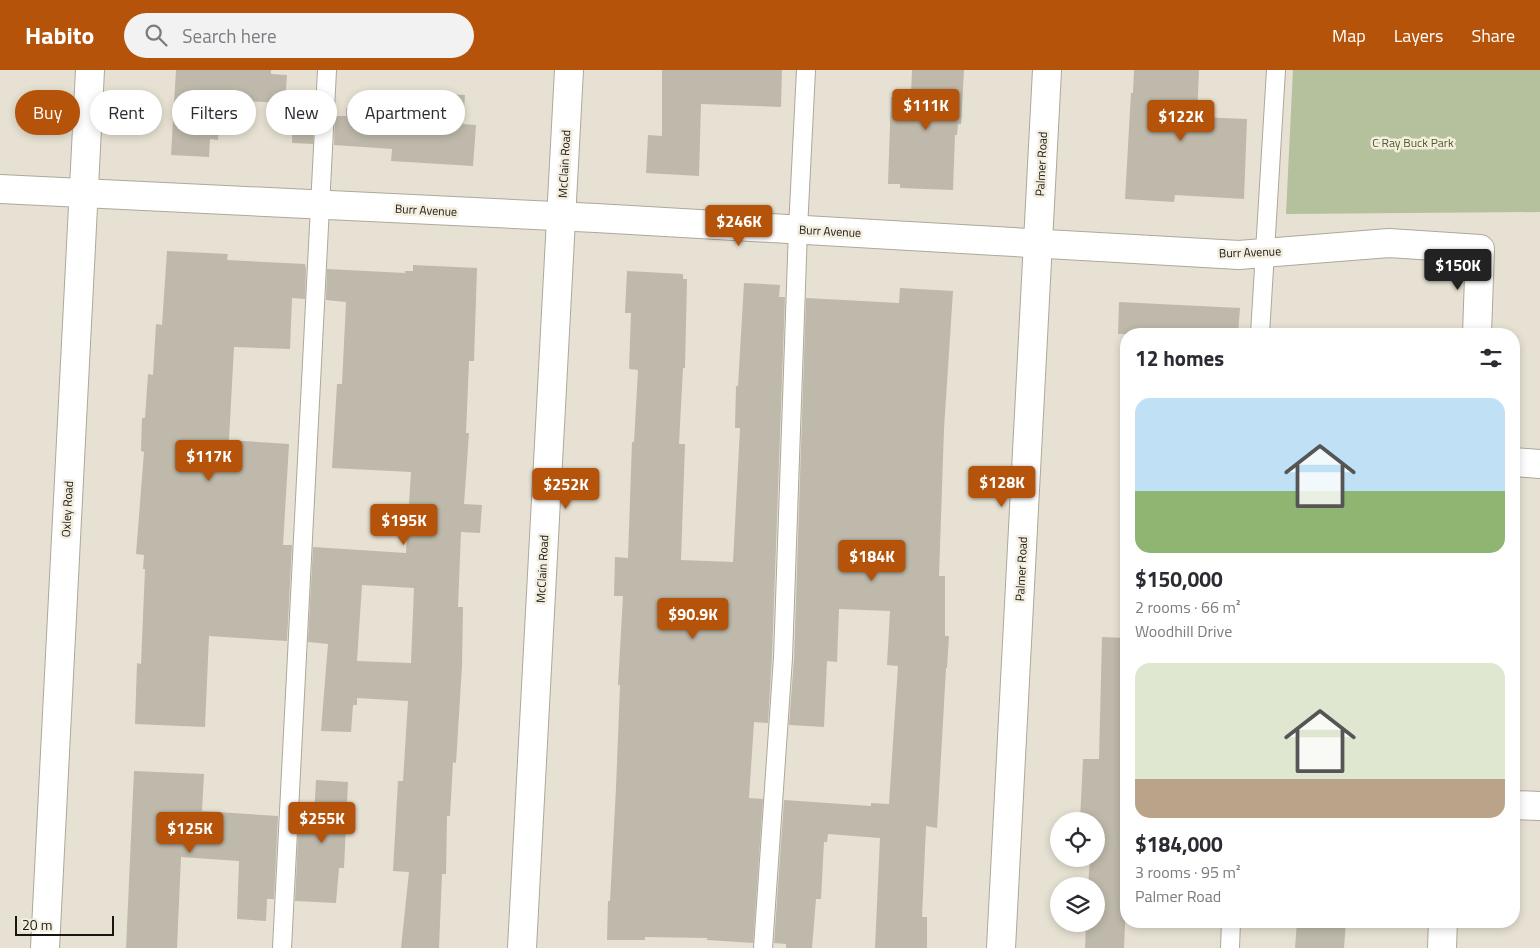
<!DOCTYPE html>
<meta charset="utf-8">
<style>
:root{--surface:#fff;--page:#f2f2f3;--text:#2b2b33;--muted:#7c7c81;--accent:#b45309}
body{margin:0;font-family:"Titillium Web",sans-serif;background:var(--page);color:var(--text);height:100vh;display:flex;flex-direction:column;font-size:19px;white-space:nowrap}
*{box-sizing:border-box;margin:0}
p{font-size:16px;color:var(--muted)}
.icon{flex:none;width:28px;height:28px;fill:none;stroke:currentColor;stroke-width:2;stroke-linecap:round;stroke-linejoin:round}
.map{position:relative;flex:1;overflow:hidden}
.sheet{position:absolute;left:1120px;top:258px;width:400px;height:600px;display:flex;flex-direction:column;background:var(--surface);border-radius:20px;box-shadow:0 2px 8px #0003}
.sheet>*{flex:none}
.banner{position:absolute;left:15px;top:20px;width:475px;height:45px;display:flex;gap:10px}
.fabs{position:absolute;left:1050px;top:742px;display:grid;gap:10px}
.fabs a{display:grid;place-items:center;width:55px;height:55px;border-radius:50%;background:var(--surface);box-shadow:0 2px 8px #0003;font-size:25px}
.scale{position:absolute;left:15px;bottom:12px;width:99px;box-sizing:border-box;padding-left:5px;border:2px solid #181611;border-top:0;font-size:14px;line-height:18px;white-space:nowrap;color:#181611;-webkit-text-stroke:4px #f3eedf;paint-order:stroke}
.price{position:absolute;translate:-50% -42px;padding:0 11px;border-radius:5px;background:var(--accent);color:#fff;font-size:16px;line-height:32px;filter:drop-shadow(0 1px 2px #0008)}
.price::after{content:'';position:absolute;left:50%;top:30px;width:15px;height:11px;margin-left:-8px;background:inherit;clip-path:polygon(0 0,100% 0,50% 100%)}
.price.selected{background:#222;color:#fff}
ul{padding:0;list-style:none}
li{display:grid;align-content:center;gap:10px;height:265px;padding:0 15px}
li span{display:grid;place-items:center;height:155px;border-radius:15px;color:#555}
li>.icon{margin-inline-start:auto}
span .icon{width:90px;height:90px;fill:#fffc;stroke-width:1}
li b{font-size:21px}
h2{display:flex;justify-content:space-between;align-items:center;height:60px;padding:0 15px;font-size:21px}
.tag{padding:0 18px;border-radius:22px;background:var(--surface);box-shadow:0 2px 8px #0003;font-size:18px;line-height:45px}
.tag.selected{background:var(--accent);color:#fff}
header{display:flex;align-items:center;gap:30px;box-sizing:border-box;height:70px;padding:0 25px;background:var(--accent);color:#fff}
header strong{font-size:24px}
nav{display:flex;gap:28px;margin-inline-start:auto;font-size:18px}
.search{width:350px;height:45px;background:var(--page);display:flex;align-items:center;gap:12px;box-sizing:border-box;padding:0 18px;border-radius:28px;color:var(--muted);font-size:19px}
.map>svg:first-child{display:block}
.green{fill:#b5c09d}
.building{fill:#beb9aa;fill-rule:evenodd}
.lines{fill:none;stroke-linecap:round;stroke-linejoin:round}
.service-casing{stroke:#ada89a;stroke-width:20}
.minor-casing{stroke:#ada89a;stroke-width:30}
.service{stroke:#fff;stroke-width:18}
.minor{stroke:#fff;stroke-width:28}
.labels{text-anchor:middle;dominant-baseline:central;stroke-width:5;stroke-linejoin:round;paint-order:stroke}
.park-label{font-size:12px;fill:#505e26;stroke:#f3eedf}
.street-label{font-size:12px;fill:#181611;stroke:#f3eedf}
</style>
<header>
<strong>Habito</strong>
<div class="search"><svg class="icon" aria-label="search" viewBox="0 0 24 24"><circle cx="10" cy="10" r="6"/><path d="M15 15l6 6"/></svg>Search here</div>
<nav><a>Map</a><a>Layers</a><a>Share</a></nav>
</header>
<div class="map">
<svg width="1540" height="878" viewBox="0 0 1540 878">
<rect width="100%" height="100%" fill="#e6e1d2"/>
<polygon class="green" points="1293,0 1540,0 1540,142 1286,144"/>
<g class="building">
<polygon points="176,0 271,0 271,4 287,5 285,33 220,30 218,70 210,69 209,87 171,85"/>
<polygon points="662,0 782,0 781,37 701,34 699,106 646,103 648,65 662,66"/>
<polygon points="912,0 964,0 961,54 958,54 957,65 955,65 953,120 900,118 900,114 888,114 891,27 903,28 903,24 911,24"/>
<polygon points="1134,0 1199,0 1197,47 1247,49 1244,129 1175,125 1174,132 1125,129 1131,23 1133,23"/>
<polygon points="436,24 465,25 463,54 476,55 473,96 391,91 392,79 334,75 335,46 346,46 346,38 382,39 382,49 434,52"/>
<polygon points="293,43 314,44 313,74 292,73"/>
<polygon points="167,181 228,184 227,190 305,194 306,199 305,229 292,228 290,279 234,277 229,370 289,374 283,475 292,475 287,571 209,566 205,657 135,654 137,593 141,594 145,499 143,499 144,485 136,484 144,382 141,381 142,348 145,348 148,304 153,305 156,254 162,255"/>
<path d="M413,195L477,198L474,291H469L466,363H469L464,434L482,435L480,463L461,462L458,537H463L462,596L456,693L453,692L450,746H447L446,804H442L439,878H401L409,802L393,801L398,711H403L408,631L357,628V635H353L351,662L321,661L328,574L308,572L313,477L406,483L411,402L332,398L337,314H342L346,232L326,230L327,199L405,203V201H413ZM362,515L414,518L411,593L357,591Z"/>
<polygon points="627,201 683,204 683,209 687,209 685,298 683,298 679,374 685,374 681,490 733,492 740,358 735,358 736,316 738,316 744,213 780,215 779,227 785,227 772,587 768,653 754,652 749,728 763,729 753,873 707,870 707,868 645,867 645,870 607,870 608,831 610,831 616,718 620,615 618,615 623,526 614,526 615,487 628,488 632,372 634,372 638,300 629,299 631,243 625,243"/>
<polygon points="900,218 953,221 944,359 939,506 945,506 945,566 949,566 947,598 946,598 937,758 926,756 922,847 927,847 927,878 875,878 880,768 828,764 827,772 824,772 821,829 816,829 812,878 786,878 786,874 774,873 784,730 871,736 871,733 889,734 898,596 887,595 890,541 839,539 837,592 827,591 824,657 789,655 794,589 806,228 899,233"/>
<polygon points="1119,232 1240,238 1238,264 1118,264"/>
<polygon points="1102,567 1126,568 1126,833 1124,878 1085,878 1086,854 1096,854 1096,816 1088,816 1090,789 1096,789 1096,751 1080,751 1083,689 1099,689"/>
<polygon points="134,701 204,704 202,741 278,746 274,829 267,829 266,851 237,849 239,791 181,787 177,878 126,878"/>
<polygon points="316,710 348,712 344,798 339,798 336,833 295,831 299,747 314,747"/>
<polygon points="1297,851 1346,851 1344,878 1295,878"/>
</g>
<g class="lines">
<g class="service-casing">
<g id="service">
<polyline points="1260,264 1276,0"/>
<polyline points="282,878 327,0"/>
<polyline points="763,878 783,588 798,159 806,0"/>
<polyline points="1230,878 1231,851"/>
</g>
</g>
<g class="minor-casing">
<g id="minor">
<polyline points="0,119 596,148 1239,185 1389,173 1480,179 1477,264"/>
<polyline points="1514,392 1540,394"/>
<polyline points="1514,735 1540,736"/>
<polyline points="45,878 90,0"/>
<polyline points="522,878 569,0"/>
<polyline points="1001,878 1047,0"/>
<polyline points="1442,878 1443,851"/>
</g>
</g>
<use href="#service" class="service"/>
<use href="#minor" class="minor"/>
</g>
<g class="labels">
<g class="park-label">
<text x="1413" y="72">C Ray Buck Park</text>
</g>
<g class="street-label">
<text transform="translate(564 94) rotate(-87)">McClain Road</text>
<text transform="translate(1041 94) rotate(-87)">Palmer Road</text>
<text transform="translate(426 140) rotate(3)">Burr Avenue</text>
<text transform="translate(830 161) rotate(3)">Burr Avenue</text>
<text transform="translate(1250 182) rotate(-2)">Burr Avenue</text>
<text transform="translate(67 439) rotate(-87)">Oxley Road</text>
<text transform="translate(542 499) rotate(-87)">McClain Road</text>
<text transform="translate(1021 499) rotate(-87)">Palmer Road</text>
</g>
</g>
</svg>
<div class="fabs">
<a><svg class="icon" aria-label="locate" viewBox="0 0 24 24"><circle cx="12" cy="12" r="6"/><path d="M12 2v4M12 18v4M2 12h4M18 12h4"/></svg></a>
<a><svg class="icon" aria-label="layers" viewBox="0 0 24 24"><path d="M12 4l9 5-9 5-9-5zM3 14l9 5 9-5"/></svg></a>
</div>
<div class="scale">20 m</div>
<b class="price" style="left:926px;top:61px">$111K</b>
<b class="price" style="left:1181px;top:72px">$122K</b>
<b class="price" style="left:739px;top:177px">$246K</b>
<b class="price selected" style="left:1458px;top:221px">$150K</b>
<b class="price" style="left:209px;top:412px">$117K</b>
<b class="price" style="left:1002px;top:438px">$128K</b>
<b class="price" style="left:566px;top:440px">$252K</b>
<b class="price" style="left:404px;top:476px">$195K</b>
<b class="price" style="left:872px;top:512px">$184K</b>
<b class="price" style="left:693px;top:570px">$90.9K</b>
<b class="price" style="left:322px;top:774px">$255K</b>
<b class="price" style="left:190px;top:784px">$125K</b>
<div class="banner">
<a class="tag selected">Buy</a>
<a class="tag">Rent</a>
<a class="tag">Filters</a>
<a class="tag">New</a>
<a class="tag">Apartment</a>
</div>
<section class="sheet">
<h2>12 homes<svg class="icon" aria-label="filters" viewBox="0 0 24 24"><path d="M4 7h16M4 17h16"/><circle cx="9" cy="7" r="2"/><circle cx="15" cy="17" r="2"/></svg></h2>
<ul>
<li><span style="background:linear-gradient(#bfe0f5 60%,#8fb573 0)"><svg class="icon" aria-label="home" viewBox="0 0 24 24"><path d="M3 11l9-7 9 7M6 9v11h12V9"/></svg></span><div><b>$150,000</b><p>2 rooms · 66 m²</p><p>Woodhill Drive</p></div></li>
<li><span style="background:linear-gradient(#dfe7d0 75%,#b9a48a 0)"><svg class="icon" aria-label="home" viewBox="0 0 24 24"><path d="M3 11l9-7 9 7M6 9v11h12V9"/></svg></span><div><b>$184,000</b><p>3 rooms · 95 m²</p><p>Palmer Road</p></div></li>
</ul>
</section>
</div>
